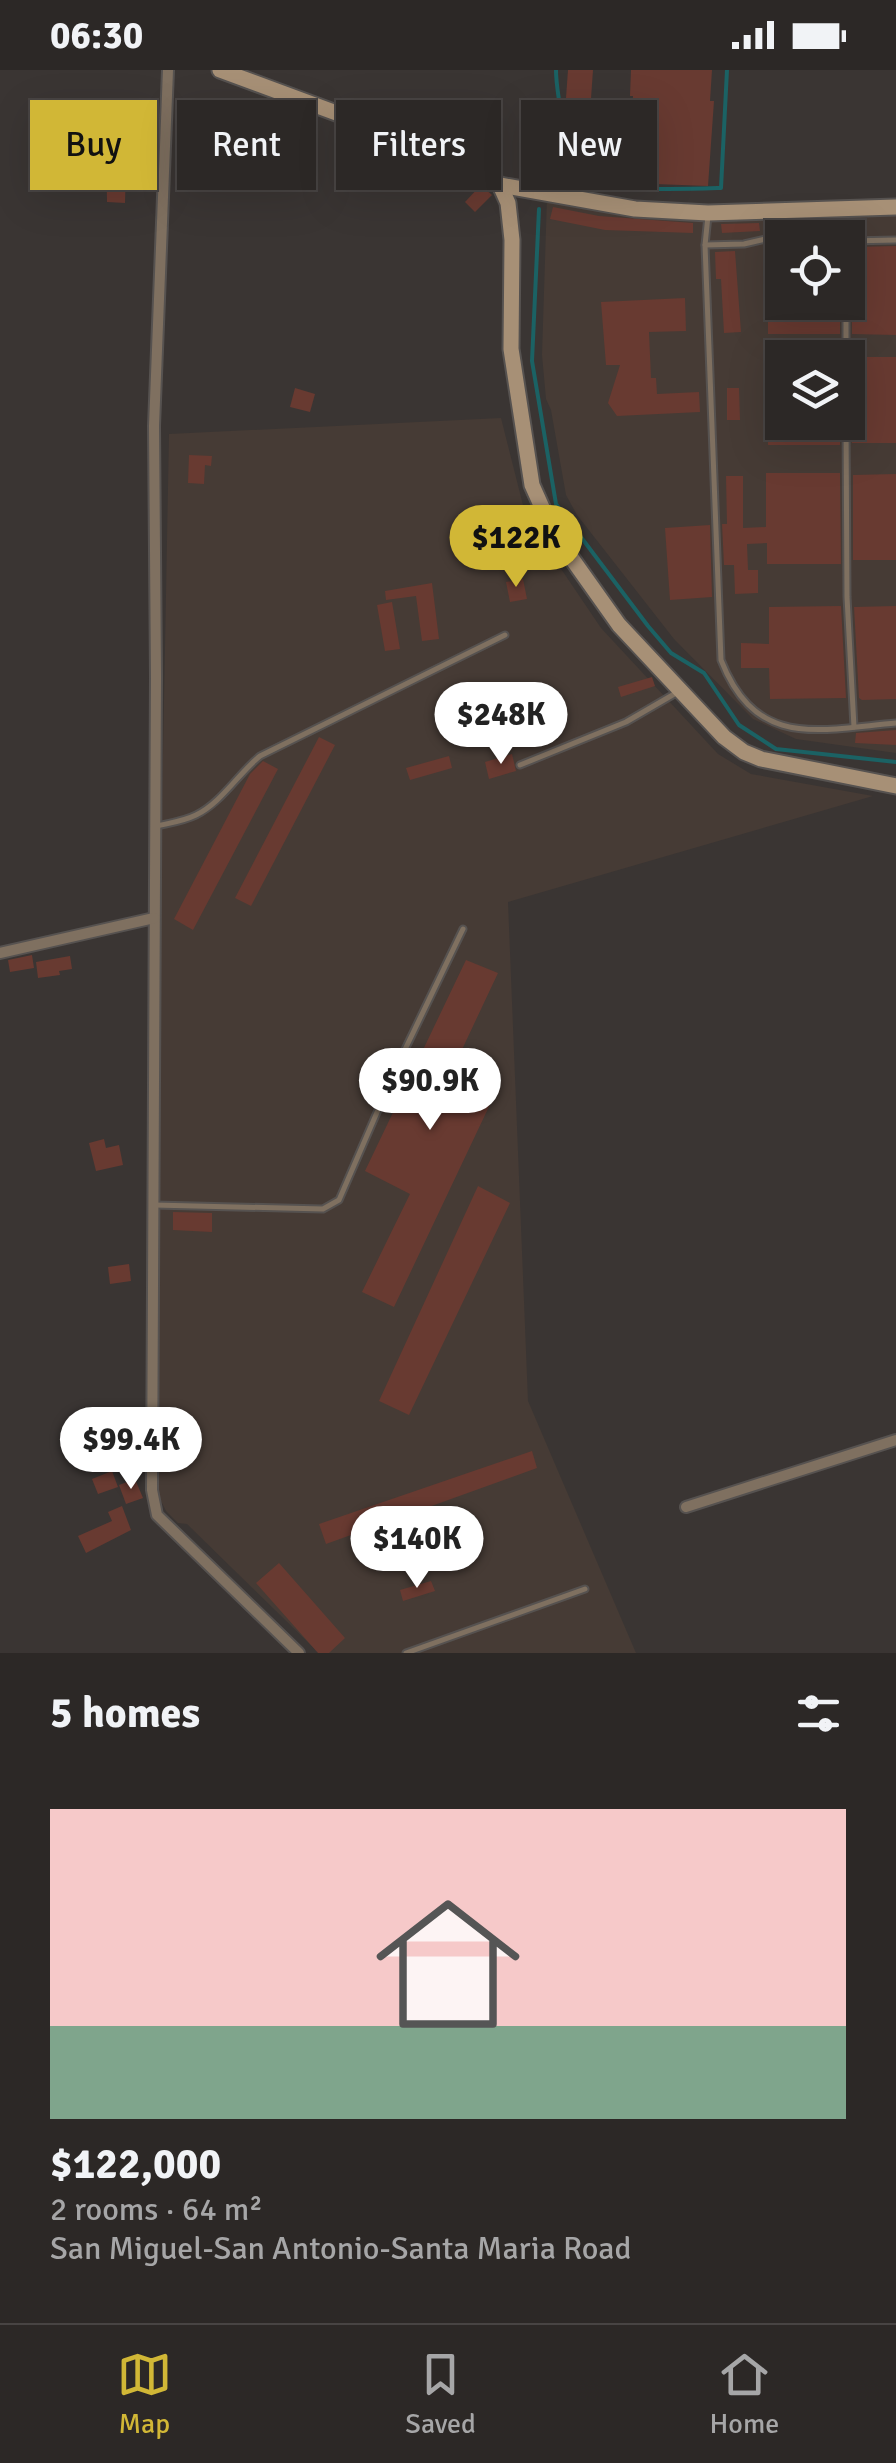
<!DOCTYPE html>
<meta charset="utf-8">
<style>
:root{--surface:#2c2826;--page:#383432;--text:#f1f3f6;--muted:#a6a6a7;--line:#484443;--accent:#d1b736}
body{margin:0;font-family:Signika,sans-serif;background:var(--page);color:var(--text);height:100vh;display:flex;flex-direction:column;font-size:38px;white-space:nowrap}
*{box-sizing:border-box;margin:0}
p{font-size:32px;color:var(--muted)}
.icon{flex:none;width:55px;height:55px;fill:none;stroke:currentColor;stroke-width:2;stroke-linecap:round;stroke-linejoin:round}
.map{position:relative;height:1583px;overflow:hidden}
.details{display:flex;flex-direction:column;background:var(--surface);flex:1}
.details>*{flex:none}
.top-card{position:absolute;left:30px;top:30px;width:838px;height:90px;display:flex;gap:20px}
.controls{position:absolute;left:765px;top:150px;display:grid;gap:20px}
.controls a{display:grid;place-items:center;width:100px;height:100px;border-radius:0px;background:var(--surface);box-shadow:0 10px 40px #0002,0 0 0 2px var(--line);font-size:50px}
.price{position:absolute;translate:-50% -85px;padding:0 22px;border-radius:35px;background:#fff;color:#222;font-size:32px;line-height:65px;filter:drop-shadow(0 2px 5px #0008)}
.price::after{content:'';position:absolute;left:50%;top:60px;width:30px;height:22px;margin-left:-15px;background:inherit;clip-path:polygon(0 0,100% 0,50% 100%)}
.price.current{background:var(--accent);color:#111}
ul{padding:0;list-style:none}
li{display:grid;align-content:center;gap:20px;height:530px;padding:0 50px}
li span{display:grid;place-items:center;height:310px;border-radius:0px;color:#555}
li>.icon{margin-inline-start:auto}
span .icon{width:180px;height:180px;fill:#fffc;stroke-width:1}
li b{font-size:42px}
h2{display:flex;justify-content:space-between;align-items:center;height:120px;padding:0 50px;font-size:42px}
.chip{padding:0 35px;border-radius:0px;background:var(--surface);box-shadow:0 10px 40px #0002,0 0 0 2px var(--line);font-size:35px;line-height:90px}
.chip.current{background:var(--accent);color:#111}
.status{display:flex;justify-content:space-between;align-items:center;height:70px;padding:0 50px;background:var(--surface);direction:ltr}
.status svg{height:28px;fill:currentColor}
.tabs{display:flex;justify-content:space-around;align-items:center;height:140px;border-top:2px solid var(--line);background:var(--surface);font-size:28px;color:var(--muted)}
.tabs a{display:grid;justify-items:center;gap:5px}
.tabs .current{color:var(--accent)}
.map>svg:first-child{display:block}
.built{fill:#463b35;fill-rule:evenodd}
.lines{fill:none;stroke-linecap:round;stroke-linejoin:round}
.stream{stroke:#1b6264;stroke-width:4}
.building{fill:#683a31}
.lane-casing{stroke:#565250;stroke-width:9}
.street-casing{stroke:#565250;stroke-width:14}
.secondary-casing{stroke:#565250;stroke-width:19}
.lane{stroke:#7f7060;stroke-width:5}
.street{stroke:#7f7060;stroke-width:10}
.secondary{stroke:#a79076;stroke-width:15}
</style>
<div class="status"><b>06:30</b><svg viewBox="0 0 49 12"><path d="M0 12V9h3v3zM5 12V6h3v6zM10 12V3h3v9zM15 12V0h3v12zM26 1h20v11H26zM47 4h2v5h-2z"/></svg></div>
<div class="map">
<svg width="896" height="1583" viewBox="0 0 896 1583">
<rect width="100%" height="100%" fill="#3a3533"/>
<g class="built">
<path d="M547,127L591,140L647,145L896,144V683L796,669L753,649L674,569L577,445L566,425L551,340L546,329L542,285ZM782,168H848V232H782ZM782,288H848V352H782Z"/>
<polygon points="501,348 526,447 601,558 718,684 751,704 873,726 508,832 528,1331 636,1583 319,1583 187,1454 178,1453 166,1441 158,1425 159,899 169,364"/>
</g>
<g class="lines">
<g class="stream">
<path d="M548,101C609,122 658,120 721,118L727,0"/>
<path d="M545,113C550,94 559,76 561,57C562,39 556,20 556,0"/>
<polyline points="539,139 532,291 556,434 648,556 671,583 704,603 739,655 776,679 896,692"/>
</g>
</g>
<g class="building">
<polygon points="568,0 593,0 589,57 564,56"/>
<polygon points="631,0 712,0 710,31 714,31 708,116 628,113 633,26 630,26"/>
<polygon points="198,29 226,31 224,53 196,51"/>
<polygon points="106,78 116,78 116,83 137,84 136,98 126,98 125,133 107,132"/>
<polygon points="481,115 492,125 475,142 465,132"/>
<polygon points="553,137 599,146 693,153 693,163 605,160 550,149"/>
<polygon points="759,153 760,161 722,163 721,154"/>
<polygon points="768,175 782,175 782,232 840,232 840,264 768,264"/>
<polygon points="896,176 896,265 852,264 852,232 857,232 856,177"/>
<polygon points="735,181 741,262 724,263 721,209 716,209 715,182"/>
<polygon points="685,228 686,261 649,262 651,308 656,308 657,324 699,322 700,342 617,346 608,333 620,295 606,295 601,232"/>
<polygon points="769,283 782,283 782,352 840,352 840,375 768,375"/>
<polygon points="857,287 896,287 896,373 852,373 852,352 858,352"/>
<polygon points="295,318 315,324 310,342 290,337"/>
<polygon points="727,318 739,318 740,350 727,350"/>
<polygon points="189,385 212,386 211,396 205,395 204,414 188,413"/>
<polygon points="766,403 840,403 841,494 767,494 767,473 747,474 748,500 758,500 758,523 735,524 734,495 724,495 722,454 727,454 726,406 743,406 743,458 766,457"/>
<polygon points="896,404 896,490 853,490 853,405"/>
<polygon points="710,455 712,527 670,530 665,458"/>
<polygon points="523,509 527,529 510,532 506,512"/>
<polygon points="432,513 439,569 422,571 416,526 386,530 385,521"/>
<polygon points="392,532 400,579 385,581 377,535"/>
<polygon points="841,536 846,628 770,629 769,598 741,598 741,573 769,574 769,537"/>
<polygon points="896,536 896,629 862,630 859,628 854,537"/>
<polygon points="652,607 655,616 621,627 618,617"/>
<polygon points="896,660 896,675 855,673 856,663"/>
<polygon points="319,667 335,675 251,836 235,828"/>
<polygon points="512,684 516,701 489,709 485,692"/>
<polygon points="449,686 452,698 410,710 406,698"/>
<polygon points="263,691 278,699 193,860 174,849 250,704"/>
<polygon points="32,885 34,898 10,902 8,890"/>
<polygon points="70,886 72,899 59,901 60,905 38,908 36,892"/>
<polygon points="466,890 498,903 450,1005 494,1026 394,1237 362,1222 410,1124 365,1101"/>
<polygon points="104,1069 106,1078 119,1075 123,1095 96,1101 89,1073"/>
<polygon points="478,1116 510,1133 409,1345 379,1331"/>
<polygon points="173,1142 212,1143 212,1162 173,1160"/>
<polygon points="129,1194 131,1211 110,1214 108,1197"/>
<polygon points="119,1346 139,1346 138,1388 98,1387 98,1367 119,1368"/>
<polygon points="532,1381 537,1398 326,1474 319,1454"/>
<polygon points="112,1401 118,1417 98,1424 92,1409"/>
<polygon points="135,1409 143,1428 126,1434 119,1415"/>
<polygon points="122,1436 131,1460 86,1483 78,1466 112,1451 108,1442"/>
<polygon points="279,1493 345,1568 329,1583 318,1583 256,1513"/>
<polygon points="431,1511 435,1521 403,1531 400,1520"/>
</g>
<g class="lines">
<g class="lane-casing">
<g id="lane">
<path d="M708,146L705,175L721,590C756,679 818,660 896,653"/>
<polyline points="848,171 896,170"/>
<polyline points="705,175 744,174 770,168 782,169"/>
<polyline points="846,232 846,288"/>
<polyline points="846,352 847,527 854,657"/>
<polyline points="520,695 626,652 676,623"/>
<path d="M157,756C170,753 184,751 196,745C221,733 238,704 260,686L505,565"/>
<polyline points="154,1135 323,1139 339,1130 398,994 463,859"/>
<polyline points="406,1583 585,1519"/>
</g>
</g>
<g class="street-casing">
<g id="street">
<polyline points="168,0 154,356 156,607 152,1420 157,1445 299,1583"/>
<polyline points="519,499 553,462"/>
<polyline points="0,883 154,848"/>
<polyline points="686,1437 896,1370"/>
</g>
</g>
<g class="secondary-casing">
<g id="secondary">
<polyline points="220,0 439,81 473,96 500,115 508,133 512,170 511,279 532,415 553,462 619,555 724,667 744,682 761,689 896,716"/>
<polyline points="500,115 635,139 708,143 896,137"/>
</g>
</g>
<use href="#lane" class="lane"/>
<use href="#street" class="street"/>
<use href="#secondary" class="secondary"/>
</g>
</svg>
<div class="controls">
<a><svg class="icon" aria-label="locate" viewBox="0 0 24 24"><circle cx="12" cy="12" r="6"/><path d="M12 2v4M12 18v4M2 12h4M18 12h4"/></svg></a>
<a><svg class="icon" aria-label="layers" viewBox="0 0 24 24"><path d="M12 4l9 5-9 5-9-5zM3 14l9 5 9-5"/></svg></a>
</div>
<b class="price current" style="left:516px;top:520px">$122K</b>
<b class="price" style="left:501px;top:697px">$248K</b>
<b class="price" style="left:430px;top:1063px">$90.9K</b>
<b class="price" style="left:131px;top:1422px">$99.4K</b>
<b class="price" style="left:417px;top:1521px">$140K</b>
<div class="top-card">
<a class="chip current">Buy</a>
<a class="chip">Rent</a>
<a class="chip">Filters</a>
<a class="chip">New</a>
</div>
</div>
<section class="details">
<h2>5 homes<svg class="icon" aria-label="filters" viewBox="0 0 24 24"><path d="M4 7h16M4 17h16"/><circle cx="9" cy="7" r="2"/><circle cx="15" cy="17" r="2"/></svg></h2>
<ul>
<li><span style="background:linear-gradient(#f6c9c9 70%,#7fa58c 0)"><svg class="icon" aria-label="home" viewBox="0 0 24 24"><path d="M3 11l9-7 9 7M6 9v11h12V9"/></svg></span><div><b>$122,000</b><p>2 rooms · 64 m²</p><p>San Miguel-San Antonio-Santa Maria Road</p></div></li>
</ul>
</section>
<nav class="tabs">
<a class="current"><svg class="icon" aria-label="map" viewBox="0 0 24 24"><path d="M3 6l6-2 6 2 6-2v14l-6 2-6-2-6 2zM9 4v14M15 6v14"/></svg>Map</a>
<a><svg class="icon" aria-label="saved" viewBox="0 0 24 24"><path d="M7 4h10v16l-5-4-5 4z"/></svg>Saved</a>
<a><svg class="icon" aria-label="home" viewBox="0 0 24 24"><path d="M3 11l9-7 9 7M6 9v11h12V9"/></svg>Home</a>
</nav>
